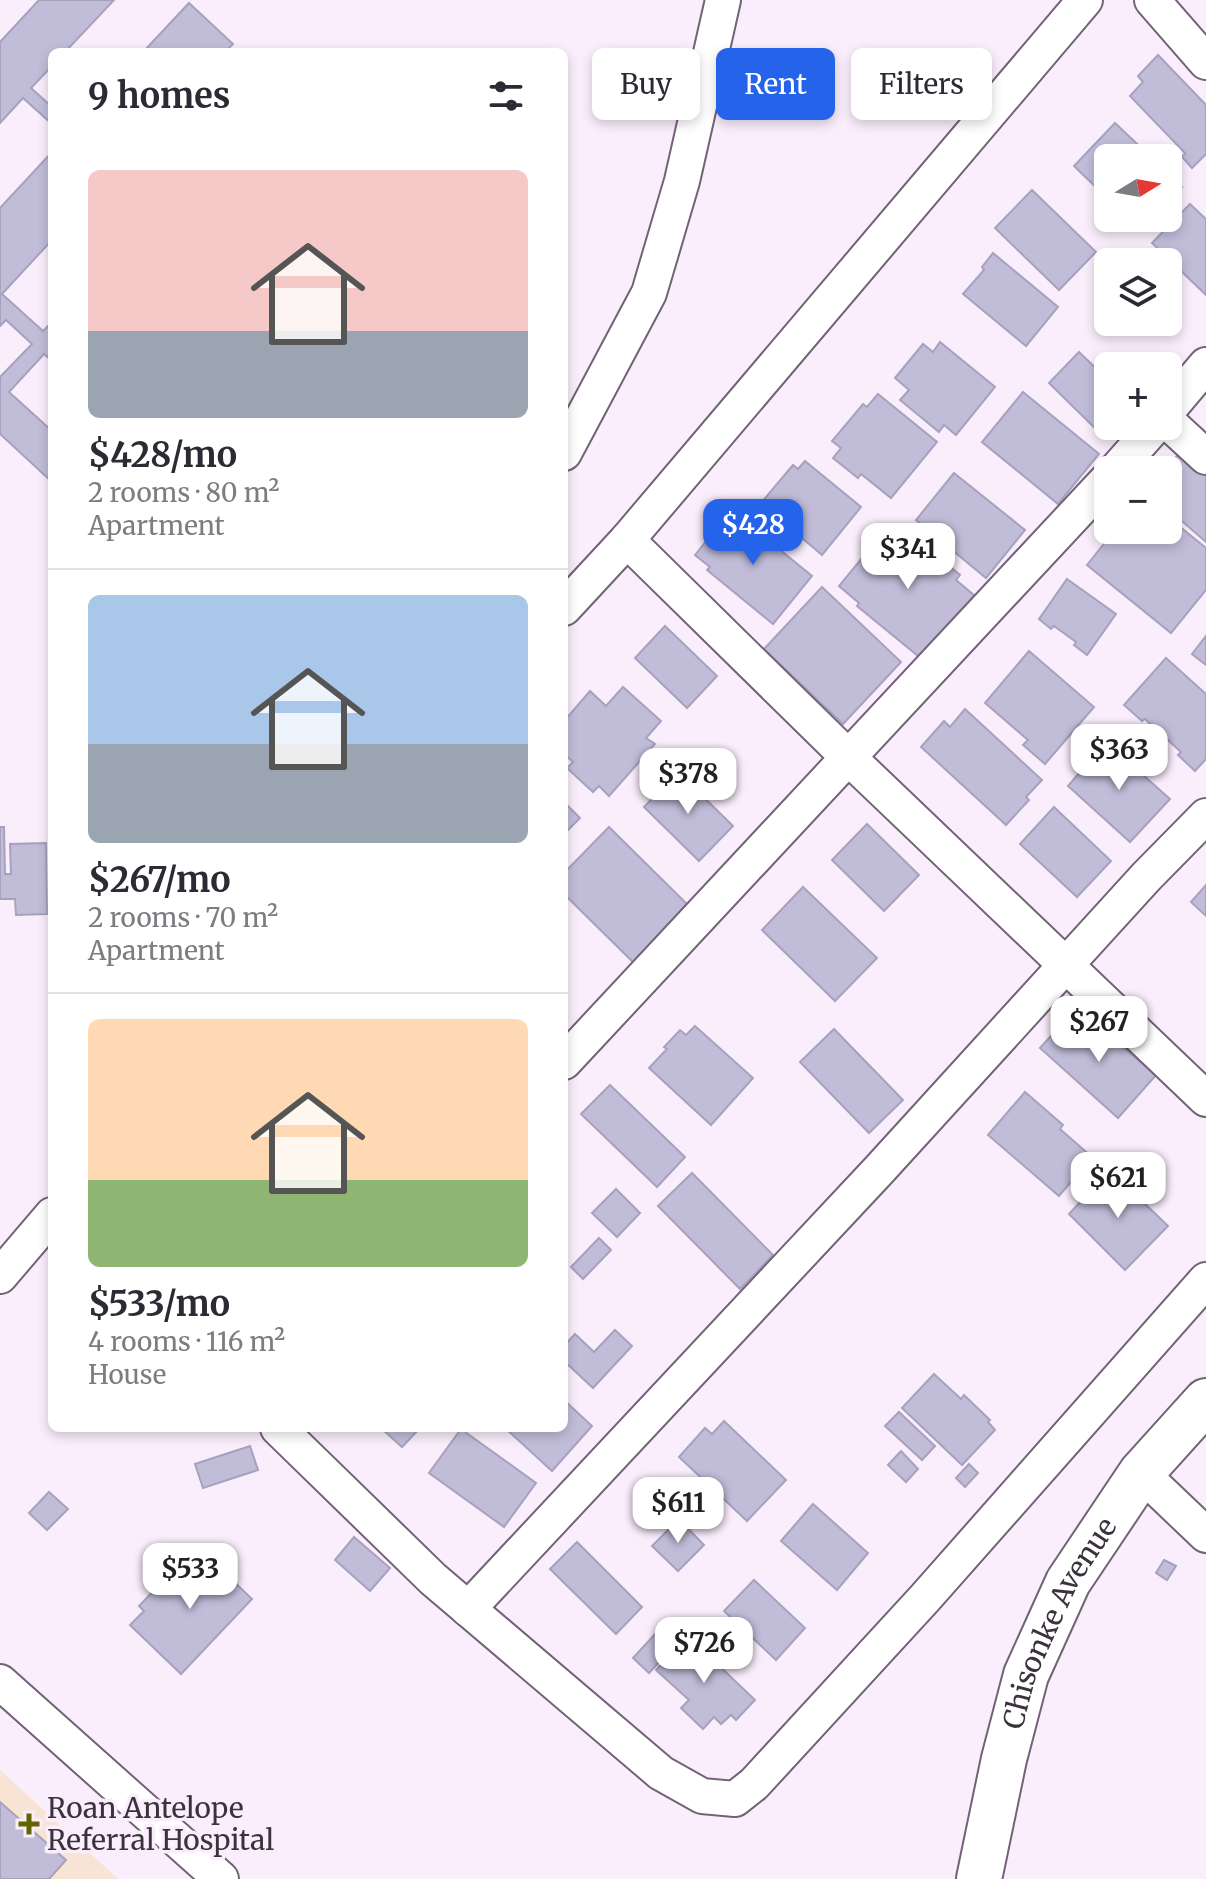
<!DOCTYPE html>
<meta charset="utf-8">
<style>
:root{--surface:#fff;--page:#f7f7f7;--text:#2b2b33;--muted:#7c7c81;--line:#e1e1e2;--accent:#2563eb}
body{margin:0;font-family:Merriweather,serif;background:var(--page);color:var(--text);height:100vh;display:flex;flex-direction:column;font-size:30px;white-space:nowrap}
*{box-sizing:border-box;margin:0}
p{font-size:26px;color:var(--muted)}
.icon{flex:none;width:44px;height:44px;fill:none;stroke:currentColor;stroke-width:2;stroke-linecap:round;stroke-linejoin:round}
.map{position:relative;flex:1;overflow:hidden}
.side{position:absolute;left:48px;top:48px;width:520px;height:1384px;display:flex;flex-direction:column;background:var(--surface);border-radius:12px;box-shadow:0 4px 12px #0003}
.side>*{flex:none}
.guide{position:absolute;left:592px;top:48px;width:494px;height:72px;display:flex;gap:16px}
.needle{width:52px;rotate:79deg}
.controls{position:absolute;left:1094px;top:144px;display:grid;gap:16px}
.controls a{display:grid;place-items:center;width:88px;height:88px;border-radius:12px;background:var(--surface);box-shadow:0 4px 12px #0003;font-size:40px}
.price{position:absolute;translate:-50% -68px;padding:0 18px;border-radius:16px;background:#fff;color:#222;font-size:26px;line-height:52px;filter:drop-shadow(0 2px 4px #0008)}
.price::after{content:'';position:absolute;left:50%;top:48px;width:24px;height:18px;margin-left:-12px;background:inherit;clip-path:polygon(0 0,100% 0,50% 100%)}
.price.active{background:var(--accent);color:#fff}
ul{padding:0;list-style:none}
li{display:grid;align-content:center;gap:16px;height:424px;padding:0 40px}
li+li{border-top:2px solid var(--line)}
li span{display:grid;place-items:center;height:248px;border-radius:12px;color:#555}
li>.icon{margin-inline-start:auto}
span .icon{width:144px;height:144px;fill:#fffc;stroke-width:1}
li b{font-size:34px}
h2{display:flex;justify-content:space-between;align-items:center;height:96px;padding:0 40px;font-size:34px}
.chip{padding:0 28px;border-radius:12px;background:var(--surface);box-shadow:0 4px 12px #0003;font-size:28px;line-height:72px}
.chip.active{background:var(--accent);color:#fff}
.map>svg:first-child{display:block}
.medical{fill:#f8e4d5}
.building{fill:#c1bdd9;stroke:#a6a2bd;stroke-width:2}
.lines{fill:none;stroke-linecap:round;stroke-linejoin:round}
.street-casing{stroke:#736277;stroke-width:38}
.secondary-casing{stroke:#736277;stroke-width:48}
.street{stroke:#fff;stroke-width:34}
.secondary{stroke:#fff;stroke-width:44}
.poi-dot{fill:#626500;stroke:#faedfc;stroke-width:3}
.labels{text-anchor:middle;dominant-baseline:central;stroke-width:7;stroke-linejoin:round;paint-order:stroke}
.street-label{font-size:28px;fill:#3a333c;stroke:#faedfc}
.poi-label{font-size:28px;fill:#3a333c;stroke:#faedfc;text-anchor:start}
</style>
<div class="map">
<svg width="1206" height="1879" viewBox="0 0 1206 1879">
<rect width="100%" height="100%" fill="#faedfc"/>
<polygon class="medical" points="0,1770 118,1879 0,1879"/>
<g class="building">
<polygon points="39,0 114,0 65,52 52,52 52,66 31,88 52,107 52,124 23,98 0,123 0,42"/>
<polygon points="189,3 233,44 225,52 143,52"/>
<polygon points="1158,55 1206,105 1206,154 1192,168 1182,157 1185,153 1130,96 1143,82 1138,76"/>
<polygon points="1115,123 1152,158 1108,158 1108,199 1074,166"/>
<polygon points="52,152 52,240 2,294 43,331 52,322 52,361 44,354 9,392 52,431 52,482 0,434 0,377 32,344 6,320 0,326 0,208"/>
<polygon points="1168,174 1182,187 1168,202"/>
<polygon points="1032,190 1096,252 1059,290 995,228"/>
<polygon points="1190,204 1206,219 1206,295 1152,243"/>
<polygon points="1128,218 1152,218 1141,230"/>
<polygon points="993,253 1058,307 1026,346 963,294 984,270 982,267"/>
<polygon points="940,342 995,387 956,435 944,425 939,432 900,400 909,390 895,378 923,344 933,352"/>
<polygon points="1079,352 1108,380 1108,426 1118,426 1106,439 1049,383"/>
<polygon points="1023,392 1099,454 1058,504 982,442"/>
<polygon points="878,394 937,442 891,498 861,474 858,478 833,458 841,448 832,441 863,404 867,407"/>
<polygon points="1183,449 1206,469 1206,542 1168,509 1168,470 1165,470"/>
<polygon points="805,461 861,507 822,555 761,503 793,465 798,469"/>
<polygon points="954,473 1025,530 986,578 916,520"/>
<polygon points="731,510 812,576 773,624 707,570 710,567 695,555"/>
<polygon points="1168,517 1206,548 1206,590 1171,633 1087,565 1115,530 1168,530"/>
<polygon points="889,525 910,543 914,537 960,575 956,580 975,596 923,660 857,606 859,603 839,586"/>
<polygon points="1067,579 1116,614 1087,655 1074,645 1076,642 1054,626 1051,629 1039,619"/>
<polygon points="822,587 901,662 843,724 764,649"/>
<polygon points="665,626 717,676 687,708 635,658"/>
<polygon points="1206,636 1206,665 1192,654"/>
<polygon points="1029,651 1094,707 1045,764 1023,745 1028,740 985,703"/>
<polygon points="1166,658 1206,694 1206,759 1195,771 1178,755 1181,752 1145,719 1142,721 1124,705"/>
<polygon points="623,687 661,721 646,738 655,744 609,796 599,786 593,792 567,768 573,762 564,754 564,721 590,691 606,706"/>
<polygon points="965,709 1042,780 1026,797 1029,800 1006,825 921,747 944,721 950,727"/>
<polygon points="1106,742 1170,799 1130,842 1068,786"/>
<polygon points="678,772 733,826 699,861 644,807"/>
<polygon points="564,802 580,818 564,834"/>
<polygon points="1054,807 1111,861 1077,897 1020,844"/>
<polygon points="867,824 919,875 884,911 832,860"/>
<polygon points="0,827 4,827 5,874 11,874 10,844 46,843 47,914 16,915 15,899 0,899"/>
<polygon points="609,827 696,913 640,969 564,894 564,873"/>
<polygon points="1206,885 1206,916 1191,902"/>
<polygon points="803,887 877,958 835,1001 762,930"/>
<polygon points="1085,1012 1107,1031 1106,1033 1156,1075 1118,1118 1040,1048 1060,1026 1067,1033"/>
<polygon points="695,1026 753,1078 711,1125 649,1068 667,1049 664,1047 680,1030 686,1035"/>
<polygon points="834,1029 903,1100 869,1133 800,1062"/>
<polygon points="610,1085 685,1157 657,1187 581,1114"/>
<polygon points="1025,1092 1063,1125 1060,1129 1092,1157 1059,1196 988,1135"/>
<polygon points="1110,1170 1168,1226 1125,1270 1069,1214"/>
<polygon points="692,1173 773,1255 740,1289 658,1206"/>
<polygon points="616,1189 640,1213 617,1237 592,1213"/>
<polygon points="599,1238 611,1250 583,1279 571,1267"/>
<polygon points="615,1330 632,1346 593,1388 564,1361 564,1346 575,1334 594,1352"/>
<polygon points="934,1374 961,1399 964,1395 990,1420 988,1422 995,1430 962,1465 902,1408"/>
<polygon points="564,1400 592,1426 552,1471 505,1428 564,1428"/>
<polygon points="899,1412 935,1446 922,1460 885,1426"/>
<polygon points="724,1421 786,1480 747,1521 679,1457 705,1428 712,1434"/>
<polygon points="381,1428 420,1428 402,1447"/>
<polygon points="461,1429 536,1483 504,1527 429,1473"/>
<polygon points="250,1446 258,1470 203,1488 195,1464"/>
<polygon points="901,1451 918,1469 906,1482 888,1465"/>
<polygon points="969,1464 978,1473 965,1487 956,1478"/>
<polygon points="49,1492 68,1509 47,1530 29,1513"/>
<polygon points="813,1504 868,1553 837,1590 781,1541"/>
<polygon points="679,1519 704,1545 678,1571 652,1546"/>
<polygon points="354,1537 390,1568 370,1591 335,1560"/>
<polygon points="577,1542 642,1607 616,1634 550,1569"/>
<polygon points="201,1550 252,1599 181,1674 130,1625 144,1611 139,1606 166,1578 170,1581"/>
<polygon points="1164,1560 1176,1566 1167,1580 1156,1573"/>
<polygon points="754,1580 805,1628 776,1660 724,1611"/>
<polygon points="657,1632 673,1647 649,1673 633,1658"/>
<polygon points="688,1636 755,1700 736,1720 731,1715 721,1724 714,1717 703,1729 681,1708 689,1700 656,1670"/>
<polygon points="0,1802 66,1860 49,1879 0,1879"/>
</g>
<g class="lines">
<g class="street-casing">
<g id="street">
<polyline points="1152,0 1206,62"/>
<polyline points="1168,410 1206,365"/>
<polyline points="1168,422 1206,457"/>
<polyline points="564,453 649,293 682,181 723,0"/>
<polyline points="1116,470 1155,426"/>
<polyline points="627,540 849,758 1206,1099"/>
<polyline points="564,608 627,540 1085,0"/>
<polyline points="564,1062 1108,479"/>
<polyline points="0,1276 52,1215"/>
<polyline points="278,1428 433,1579 661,1773 702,1796 735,1799 754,1784 925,1598 1206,1280"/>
<polyline points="1141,1473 1206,1535"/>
<polyline points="468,1609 879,1170 1146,877 1206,816"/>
<polyline points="0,1682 221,1879"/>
</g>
</g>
<g class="secondary-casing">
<g id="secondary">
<path id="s1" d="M979,1879L1004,1759L1026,1675L1068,1582L1141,1473L1206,1401"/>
</g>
</g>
<use href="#street" class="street"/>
<use href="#secondary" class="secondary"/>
</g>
<path class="poi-dot" d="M25 1812h8v8h8v8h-8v8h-8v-8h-8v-8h8z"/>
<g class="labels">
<g class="street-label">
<text stroke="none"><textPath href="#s1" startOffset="270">Chisonke Avenue</textPath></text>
</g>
<g class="poi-label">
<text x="47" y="1808">Roan Antelope<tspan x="47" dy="32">Referral Hospital</tspan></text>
</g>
</g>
</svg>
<div class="controls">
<a><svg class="needle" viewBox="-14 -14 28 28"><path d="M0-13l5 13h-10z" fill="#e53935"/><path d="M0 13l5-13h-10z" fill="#7c7c81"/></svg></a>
<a><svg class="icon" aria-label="layers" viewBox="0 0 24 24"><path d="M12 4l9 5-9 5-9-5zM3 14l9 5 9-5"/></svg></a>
<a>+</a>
<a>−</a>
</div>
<b class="price active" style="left:753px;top:567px">$428</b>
<b class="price" style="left:908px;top:591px">$341</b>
<b class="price" style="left:1119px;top:792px">$363</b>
<b class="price" style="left:688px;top:816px">$378</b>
<b class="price" style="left:1099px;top:1064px">$267</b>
<b class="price" style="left:1118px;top:1220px">$621</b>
<b class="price" style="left:678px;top:1545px">$611</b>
<b class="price" style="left:190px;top:1611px">$533</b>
<b class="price" style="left:704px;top:1685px">$726</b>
<div class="guide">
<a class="chip">Buy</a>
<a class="chip active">Rent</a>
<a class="chip">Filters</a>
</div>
<section class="side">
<h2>9 homes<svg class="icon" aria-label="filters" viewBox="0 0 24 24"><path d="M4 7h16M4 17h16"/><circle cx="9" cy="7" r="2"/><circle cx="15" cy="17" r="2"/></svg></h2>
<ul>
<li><span style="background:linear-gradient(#f6c9c9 65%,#9aa5b1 0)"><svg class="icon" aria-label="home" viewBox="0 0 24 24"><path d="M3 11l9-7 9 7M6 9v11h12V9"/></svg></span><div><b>$428/mo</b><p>2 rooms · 80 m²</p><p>Apartment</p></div></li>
<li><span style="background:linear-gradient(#a9c7e8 60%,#9aa5b1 0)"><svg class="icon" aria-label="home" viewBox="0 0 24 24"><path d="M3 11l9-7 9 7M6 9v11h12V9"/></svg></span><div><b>$267/mo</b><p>2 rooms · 70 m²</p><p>Apartment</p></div></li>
<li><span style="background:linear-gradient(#ffd9b3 65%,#8fb573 0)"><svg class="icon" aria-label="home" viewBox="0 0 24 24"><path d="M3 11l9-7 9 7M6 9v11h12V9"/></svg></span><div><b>$533/mo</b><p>4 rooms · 116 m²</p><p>House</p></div></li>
</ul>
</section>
</div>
